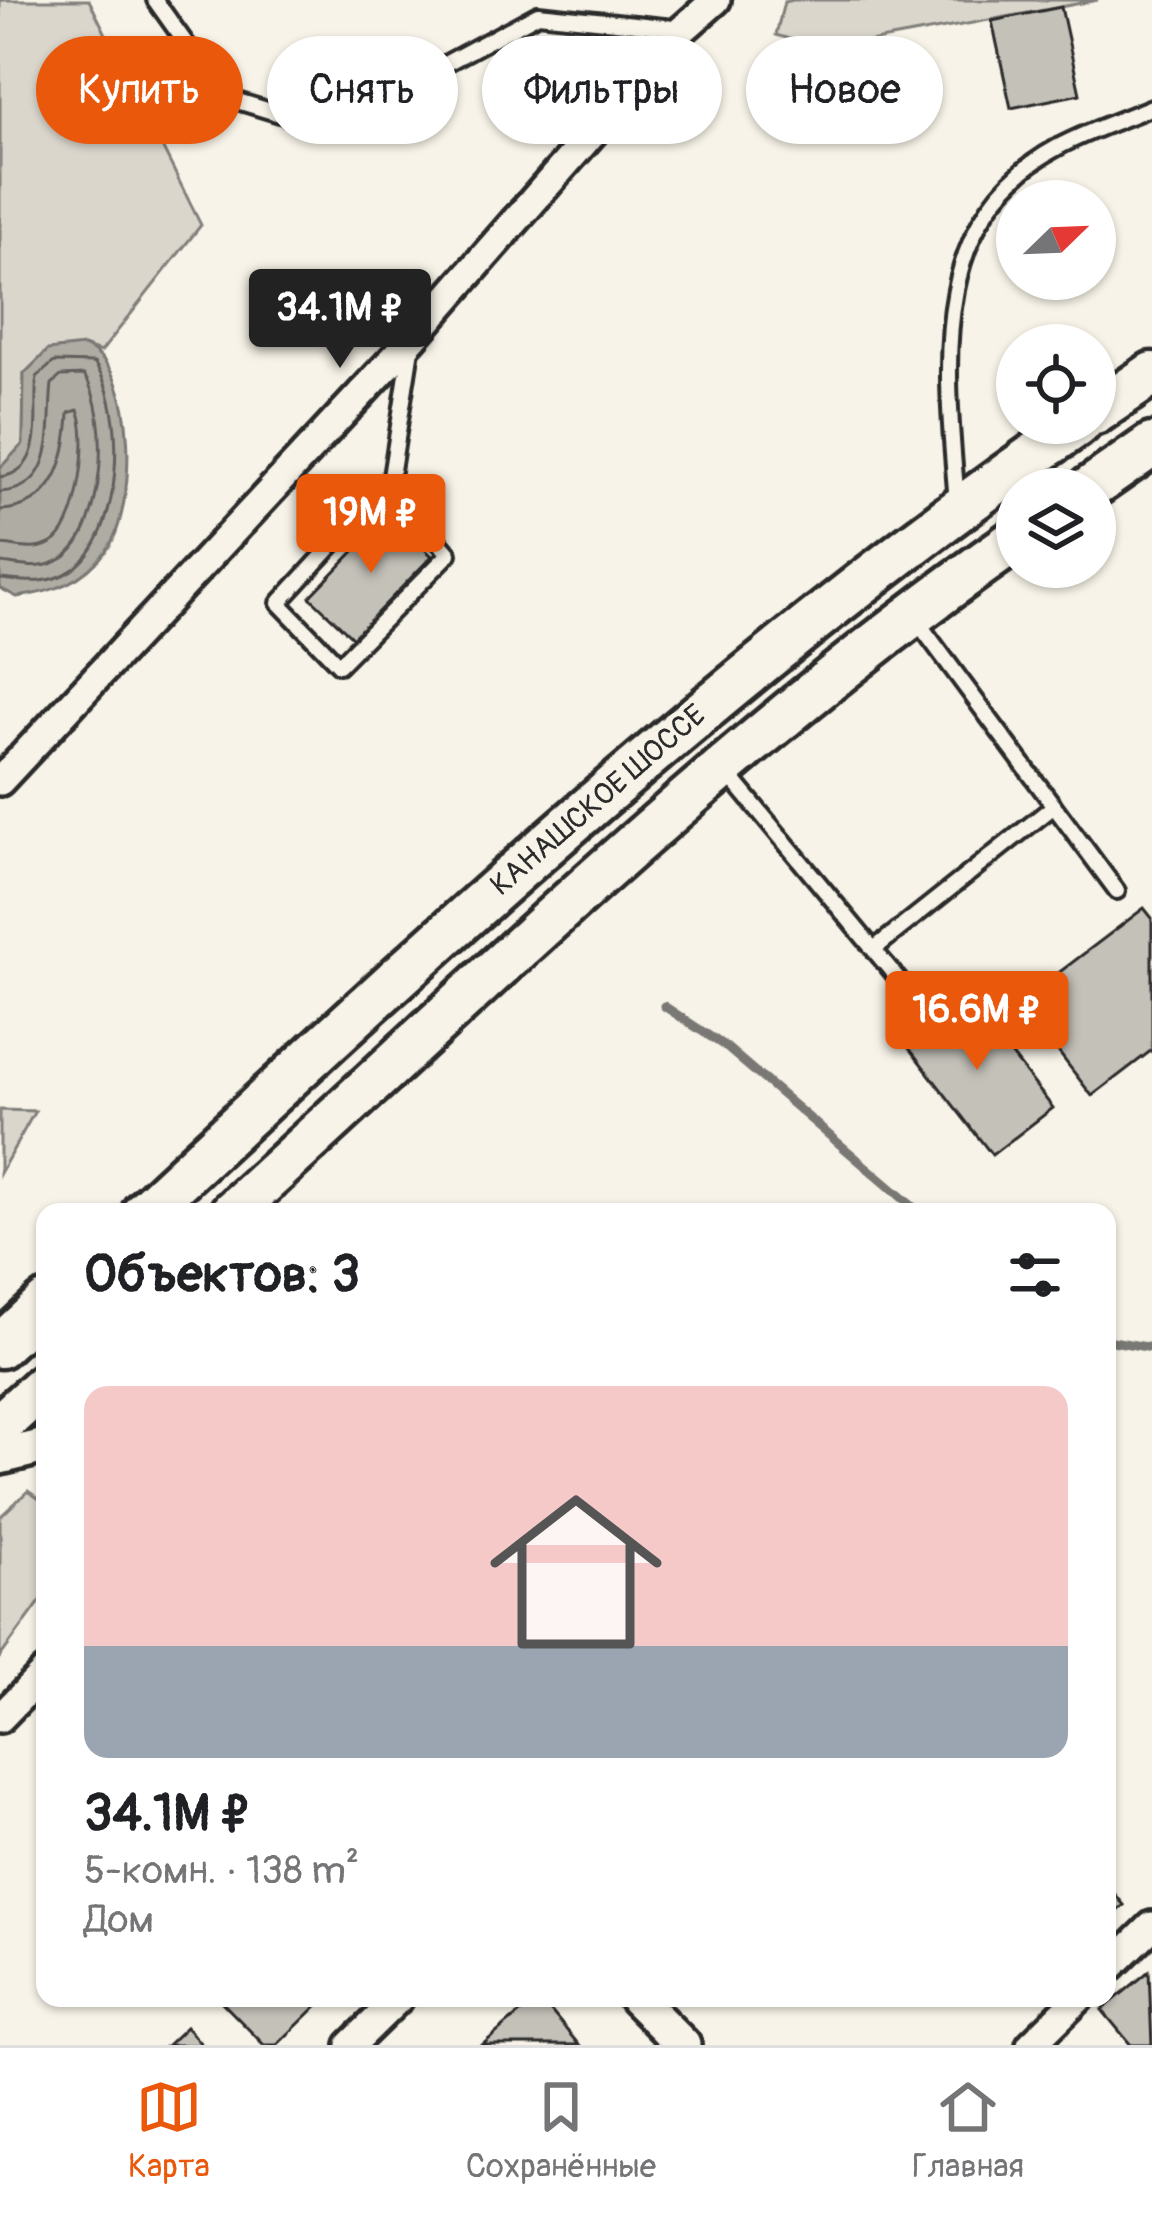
<!DOCTYPE html>
<html lang="ru">
<meta charset="utf-8">
<style>
:root{--surface:#fff;--page:#f2f2f2;--text:#202124;--muted:#757577;--line:#e0e0e0;--accent:#ea580c}
body{margin:0;font-family:Pangolin,sans-serif;background:var(--page);color:var(--text);height:100vh;display:flex;flex-direction:column;font-size:45px;white-space:nowrap}
*{box-sizing:border-box;margin:0}
p{font-size:39px;color:var(--muted)}
.icon{flex:none;width:66px;height:66px;fill:none;stroke:currentColor;stroke-width:2;stroke-linecap:round;stroke-linejoin:round}
.map{position:relative;flex:1;overflow:hidden}
.panel{position:absolute;left:36px;top:1203px;width:1080px;height:804px;display:flex;flex-direction:column;background:var(--surface);border-radius:24px;box-shadow:0 3px 9px #0004}
.panel>*{flex:none}
.top-card{position:absolute;left:36px;top:36px;width:1080px;height:108px;display:flex;gap:24px}
.needle{width:78px;rotate:67deg}
.controls{position:absolute;left:996px;top:180px;display:grid;gap:24px}
.controls a{display:grid;place-items:center;width:120px;height:120px;border-radius:50%;background:var(--surface);box-shadow:0 3px 9px #0004;font-size:60px}
.price{position:absolute;translate:-50% -102px;padding:0 27px;border-radius:12px;background:var(--accent);color:#fff;font-size:39px;line-height:78px;filter:drop-shadow(0 3px 6px #0008)}
.price::after{content:'';position:absolute;left:50%;top:72px;width:36px;height:27px;margin-left:-18px;background:inherit;clip-path:polygon(0 0,100% 0,50% 100%)}
.price.selected{background:#222;color:#fff}
ul{padding:0;list-style:none}
li{display:grid;align-content:center;gap:24px;height:636px;padding:0 48px}
li+li{border-top:3px solid var(--line)}
li span{display:grid;place-items:center;height:372px;border-radius:24px;color:#555}
li>.icon{margin-inline-start:auto}
span .icon{width:216px;height:216px;fill:#fffc;stroke-width:1}
li b{font-size:51px}
h2{display:flex;justify-content:space-between;align-items:center;height:144px;padding:0 48px;font-size:51px}
.tag{padding:0 42px;border-radius:54px;background:var(--surface);box-shadow:0 3px 9px #0004;font-size:42px;line-height:108px}
.tag.selected{background:var(--accent);color:#fff}
.tabs{display:flex;justify-content:space-around;align-items:center;height:168px;border-top:3px solid var(--line);background:var(--surface);font-size:33px;color:var(--muted)}
.tabs a{display:grid;justify-items:center;gap:6px}
.tabs .selected{color:var(--accent)}
.map>svg:first-child{display:block}
.green{fill:#dad6cc;stroke:#82807c;stroke-width:3}
.water{fill:#afaca4;stroke:#7a7874;stroke-width:3}
.lines{fill:none;stroke-linecap:round;stroke-linejoin:round}
.shore{stroke:#605f5b;stroke-width:3}
.stream{stroke:#7a7874;stroke-width:9}
.building{fill:#c4c1b9;stroke:#2b2b2b;stroke-width:3}
.service-casing{stroke:#2b2b2b;stroke-width:22}
.minor-casing{stroke:#2b2b2b;stroke-width:36}
.tertiary-casing{stroke:#2b2b2b;stroke-width:42}
.primary-casing{stroke:#2b2b2b;stroke-width:51}
.service{stroke:#f7f3e8;stroke-width:14}
.minor{stroke:#f7f3e8;stroke-width:27}
.tertiary{stroke:#f7f3e8;stroke-width:33}
.primary{stroke:#f7f3e8;stroke-width:42}
.labels{text-anchor:middle;dominant-baseline:central;stroke-width:9;stroke-linejoin:round;paint-order:stroke}
.street-label{font-size:30px;fill:#2b2b2b;stroke:#f7f3e8}
</style>
<div class="map">
<svg width="1152" height="2045" viewBox="0 0 1152 2045">
<rect width="100%" height="100%" fill="#f7f3e8"/>
<filter id="ink" filterUnits="userSpaceOnUse"><feTurbulence type="fractalNoise" baseFrequency=".00833" numOctaves="2"/><feDisplacementMap in="SourceGraphic" scale="24" xChannelSelector="R" yChannelSelector="G"/><feConvolveMatrix kernelMatrix="1 2 1 2 8 2 1 2 1" color-interpolation-filters="sRGB"/></filter>
<g filter="url(#ink)">
<g class="green">
<polygon points="0,0 89,0 201,225 101,352 83,346 24,373 23,444 0,468"/>
<polygon points="793,0 1098,0 826,50 776,35 784,2"/>
<polygon points="0,1110 35,1111 0,1173"/>
<polygon points="28,1491 45,1503 45,1595 0,1657 0,1517"/>
</g>
<path class="water" d="M83,346C141,365 136,513 106,551C83,582 54,592 17,597L0,588V468L23,444L24,374L48,350Z"/>
<g class="lines">
<g class="shore">
<path d="M0,477C48,471 32,411 37,377L54,362L94,363C128,409 123,536 72,570C48,586 25,581 0,579"/>
<path d="M0,492C59,489 47,424 52,384L61,376L84,375C111,414 105,530 63,558C41,572 23,565 0,563"/>
<path d="M0,510C56,508 67,457 69,413L78,410C90,436 79,521 56,540C37,554 21,546 0,545"/>
</g>
<g class="stream">
<polyline points="664,1006 726,1047 919,1212"/>
<polyline points="1107,1340 1152,1348"/>
</g>
</g>
<g class="building">
<polygon points="1061,7 1080,94 1011,108 992,21"/>
<polygon points="389,515 432,556 353,638 310,597"/>
<polygon points="1144,908 1152,918 1152,1050 1092,1096 1020,1002"/>
<polygon points="962,991 1053,1108 992,1155 901,1038"/>
<polygon points="1107,1885 1124,1905 1107,1920"/>
<polygon points="1149,1971 1152,2045 1131,2045 1102,2010"/>
<polygon points="218,1998 319,1998 322,2001 277,2045 264,2045"/>
<polygon points="540,1998 579,2045 482,2045 538,1998"/>
<polygon points="186,2027 202,2045 167,2045"/>
</g>
<g class="lines">
<g class="service-casing">
<g id="service">
<polyline points="155,0 224,97 326,128 538,14 683,29"/>
<polyline points="390,483 449,554 339,665 279,603 390,483 412,343"/>
<path d="M957,503C947,375 924,219 1058,147C1088,131 1121,120 1152,107"/>
<polyline points="914,617 1117,891"/>
<polyline points="725,770 923,1009"/>
<polyline points="874,949 1054,806"/>
</g>
</g>
<g class="minor-casing">
<g id="minor">
<polyline points="0,781 413,338 683,29 716,0"/>
<polyline points="0,1718 45,1672"/>
<polyline points="1107,1970 1152,1926"/>
<polyline points="351,2045 399,1998"/>
<polyline points="1031,2045 1079,1998"/>
</g>
</g>
<g class="tertiary-casing">
<g id="tertiary">
<polyline points="0,1457 45,1446"/>
<polyline points="636,1998 683,2045"/>
</g>
</g>
<g class="primary-casing">
<g id="primary">
<polyline points="1095,413 1152,374"/>
<polyline points="1089,489 1152,445"/>
<path d="M144,1212C443,934 743,655 1080,423"/>
<path d="M232,1212C487,980 734,736 1017,539"/>
<polyline points="0,1346 45,1304"/>
<polyline points="0,1425 45,1384"/>
</g>
</g>
<use href="#service" class="service"/>
<use href="#minor" class="minor"/>
<use href="#tertiary" class="tertiary"/>
<use href="#primary" class="primary"/>
</g>
</g>
<g class="labels">
<g class="street-label">
<text transform="translate(598 800) rotate(-41)">КАНАШСКОЕ ШОССЕ</text>
</g>
</g>
</svg>
<div class="controls">
<a><svg class="needle" viewBox="-14 -14 28 28"><path d="M0-13l5 13h-10z" fill="#e53935"/><path d="M0 13l5-13h-10z" fill="#757577"/></svg></a>
<a><svg class="icon" aria-label="locate" viewBox="0 0 24 24"><circle cx="12" cy="12" r="6"/><path d="M12 2v4M12 18v4M2 12h4M18 12h4"/></svg></a>
<a><svg class="icon" aria-label="layers" viewBox="0 0 24 24"><path d="M12 4l9 5-9 5-9-5zM3 14l9 5 9-5"/></svg></a>
</div>
<b class="price selected" style="left:340px;top:371px">34.1M ₽</b>
<b class="price" style="left:371px;top:576px">19M ₽</b>
<b class="price" style="left:977px;top:1073px">16.6M ₽</b>
<div class="top-card">
<a class="tag selected">Купить</a>
<a class="tag">Снять</a>
<a class="tag">Фильтры</a>
<a class="tag">Новое</a>
</div>
<section class="panel">
<h2>Объектов: 3<svg class="icon" aria-label="filters" viewBox="0 0 24 24"><path d="M4 7h16M4 17h16"/><circle cx="9" cy="7" r="2"/><circle cx="15" cy="17" r="2"/></svg></h2>
<ul>
<li><span style="background:linear-gradient(#f6c9c9 70%,#9aa5b1 0)"><svg class="icon" aria-label="home" viewBox="0 0 24 24"><path d="M3 11l9-7 9 7M6 9v11h12V9"/></svg></span><div><b>34.1M ₽</b><p>5-комн. · 138 m²</p><p>Дом</p></div></li>
</ul>
</section>
</div>
<nav class="tabs">
<a class="selected"><svg class="icon" aria-label="map" viewBox="0 0 24 24"><path d="M3 6l6-2 6 2 6-2v14l-6 2-6-2-6 2zM9 4v14M15 6v14"/></svg>Карта</a>
<a><svg class="icon" aria-label="saved" viewBox="0 0 24 24"><path d="M7 4h10v16l-5-4-5 4z"/></svg>Сохранённые</a>
<a><svg class="icon" aria-label="home" viewBox="0 0 24 24"><path d="M3 11l9-7 9 7M6 9v11h12V9"/></svg>Главная</a>
</nav>
